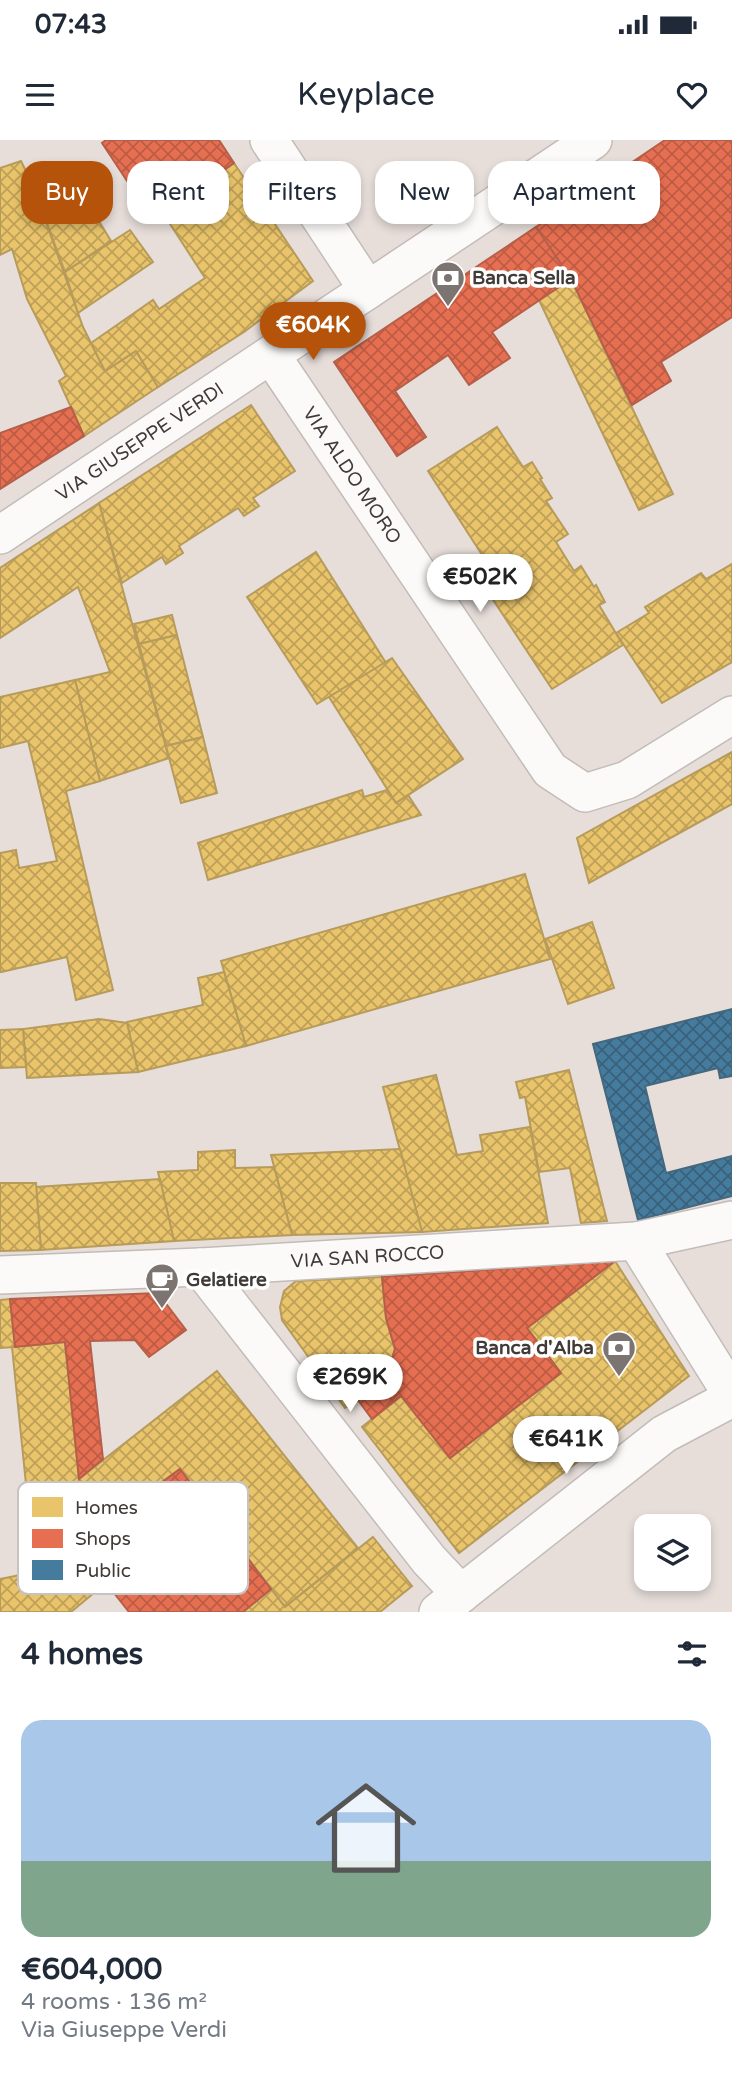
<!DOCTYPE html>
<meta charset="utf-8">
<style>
:root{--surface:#fff;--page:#f6f6f7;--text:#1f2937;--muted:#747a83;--line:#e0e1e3;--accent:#b45309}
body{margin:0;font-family:"Varela Round",sans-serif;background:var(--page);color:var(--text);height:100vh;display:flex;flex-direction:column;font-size:26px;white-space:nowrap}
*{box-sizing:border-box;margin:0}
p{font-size:23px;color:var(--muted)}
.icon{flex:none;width:38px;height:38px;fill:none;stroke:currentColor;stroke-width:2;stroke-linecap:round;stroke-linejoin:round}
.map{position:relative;height:1472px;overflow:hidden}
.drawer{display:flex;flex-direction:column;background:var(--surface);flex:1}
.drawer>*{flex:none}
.guide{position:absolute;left:21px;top:21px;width:691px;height:63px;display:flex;gap:14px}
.tools{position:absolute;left:634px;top:1374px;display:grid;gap:14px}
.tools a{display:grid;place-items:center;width:77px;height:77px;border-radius:14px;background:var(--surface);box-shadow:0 4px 10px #0003;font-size:35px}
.price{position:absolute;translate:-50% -60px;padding:0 16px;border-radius:24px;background:#fff;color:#222;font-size:23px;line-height:46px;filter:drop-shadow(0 2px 4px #0008)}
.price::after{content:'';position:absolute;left:50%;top:42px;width:21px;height:16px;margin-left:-10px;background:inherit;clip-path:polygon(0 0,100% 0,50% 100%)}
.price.current{background:var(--accent);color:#fff}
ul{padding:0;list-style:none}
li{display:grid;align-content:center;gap:14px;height:371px;padding:0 21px}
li+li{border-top:2px solid var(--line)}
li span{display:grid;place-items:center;height:217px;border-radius:21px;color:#555}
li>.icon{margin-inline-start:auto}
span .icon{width:126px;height:126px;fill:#fffc;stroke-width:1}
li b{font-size:30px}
h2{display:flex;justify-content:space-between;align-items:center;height:84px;padding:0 21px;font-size:30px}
.chip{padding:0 24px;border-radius:21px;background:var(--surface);box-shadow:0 4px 10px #0003;font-size:24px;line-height:63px}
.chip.current{background:var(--accent);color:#fff}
.status{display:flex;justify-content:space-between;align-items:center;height:49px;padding:0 35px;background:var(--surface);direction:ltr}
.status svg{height:19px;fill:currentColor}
header{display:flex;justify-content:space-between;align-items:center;height:91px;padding:0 21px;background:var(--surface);font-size:32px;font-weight:600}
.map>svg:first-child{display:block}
.homes{fill:url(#homes-cross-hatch);stroke:#b79b5b;stroke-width:2}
.shops{fill:url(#shops-cross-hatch);stroke:#b55f4a;stroke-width:2}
.public{fill:url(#public-cross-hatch);stroke:#44687f;stroke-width:2}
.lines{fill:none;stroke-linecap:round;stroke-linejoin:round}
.street-casing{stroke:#c2bcb8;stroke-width:40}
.street{stroke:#fbfaf9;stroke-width:37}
.labels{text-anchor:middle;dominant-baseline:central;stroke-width:7;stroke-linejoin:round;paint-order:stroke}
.poi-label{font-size:19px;font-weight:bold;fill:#413b38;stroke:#fff;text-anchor:start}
.street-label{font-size:19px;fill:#413b38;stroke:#fff}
.key{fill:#fff;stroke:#c6c4c3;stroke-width:2}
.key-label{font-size:19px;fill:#413b38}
</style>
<div class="status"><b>07:43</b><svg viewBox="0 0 49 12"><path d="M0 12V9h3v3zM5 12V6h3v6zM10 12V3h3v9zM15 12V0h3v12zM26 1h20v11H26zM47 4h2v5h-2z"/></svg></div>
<header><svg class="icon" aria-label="menu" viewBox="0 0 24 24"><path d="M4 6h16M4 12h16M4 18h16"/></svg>Keyplace<svg class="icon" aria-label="heart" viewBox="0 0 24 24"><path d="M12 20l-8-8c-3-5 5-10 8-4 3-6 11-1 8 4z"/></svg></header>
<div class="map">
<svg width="732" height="1472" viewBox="0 0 732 1472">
<defs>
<pattern id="homes-cross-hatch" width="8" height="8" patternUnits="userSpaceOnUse" patternTransform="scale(1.75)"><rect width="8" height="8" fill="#e9c46a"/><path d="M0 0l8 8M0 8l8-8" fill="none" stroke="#bea058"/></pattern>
<pattern id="shops-cross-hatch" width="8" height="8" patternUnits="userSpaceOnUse" patternTransform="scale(1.75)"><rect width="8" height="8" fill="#e76f51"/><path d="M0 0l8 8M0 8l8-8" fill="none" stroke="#bd5c44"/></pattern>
<pattern id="public-cross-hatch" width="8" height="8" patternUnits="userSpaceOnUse" patternTransform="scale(1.75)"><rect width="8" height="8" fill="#457b9d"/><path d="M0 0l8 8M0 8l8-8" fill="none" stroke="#39617a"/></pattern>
</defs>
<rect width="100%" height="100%" fill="#e7deda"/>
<g class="homes">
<polygon points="21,21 34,48 83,187 105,231 136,211 158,247 84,296 59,241 66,236 27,159 12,109 0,115 0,28"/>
<polygon points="234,23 313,141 244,192 158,247 136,211 105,231 91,203 153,160 159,169 205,138 163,73"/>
<polygon points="65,25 111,101 65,132 34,48"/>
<polygon points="130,90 153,122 78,173 65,132"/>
<polygon points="571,139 673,354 639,370 539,160"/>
<polygon points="251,265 295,331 253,358 259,366 244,376 238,368 179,406 183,413 166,424 162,417 122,443 99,363"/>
<polygon points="497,287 523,327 532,322 542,338 540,339 552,358 546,361 568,394 556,402 574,431 581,426 594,447 596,445 605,462 599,465 623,505 552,549 482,443 495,435 428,331"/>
<polygon points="99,363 169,618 100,641 75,540 110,532 78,447 0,498 0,428"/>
<polygon points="316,412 386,523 317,564 247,457"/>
<polygon points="732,424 732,522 662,563 616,493 649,473 645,467 701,433 706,439"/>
<polygon points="172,475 177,495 139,504 134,484"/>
<polygon points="177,495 203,597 166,606 139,504"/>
<polygon points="392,518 463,619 396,663 329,557"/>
<polygon points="75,540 100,641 66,651 113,850 76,860 67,817 1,832 0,829 0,713 16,710 19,728 57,721 28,601 0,608 0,557"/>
<polygon points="203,597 217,653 181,663 166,606"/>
<polygon points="732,612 732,664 589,743 577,698"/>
<polygon points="362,650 364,657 387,650 396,663 408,655 421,675 208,740 198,703"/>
<polygon points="525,734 550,819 246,906 221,821"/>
<polygon points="592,782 614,848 568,864 545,799"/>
<polygon points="224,832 246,906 138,932 127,882 203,865 198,838"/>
<polygon points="99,879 127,883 138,932 27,938 23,889"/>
<polygon points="23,889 26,927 0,928 0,890"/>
<polygon points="569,930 607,1081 581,1083 570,1028 539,1032 525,957 520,958 516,942"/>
<polygon points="436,935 457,1015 483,1011 480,995 530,987 548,1083 422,1092 383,947"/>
<polygon points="400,1009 422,1092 292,1095 271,1015"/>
<polygon points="235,1010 235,1028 274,1027 292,1095 174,1101 158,1032 198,1030 198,1012"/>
<polygon points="160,1039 174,1101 41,1110 36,1047"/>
<polygon points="0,1043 36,1043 41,1110 0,1111"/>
<polygon points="615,1121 689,1236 459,1413 362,1287 401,1256 450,1318 561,1233 527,1188"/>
<polygon points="382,1137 386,1178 395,1209 390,1225 371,1253 345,1268 282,1180 280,1167 284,1151 296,1141"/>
<polygon points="10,1159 15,1207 0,1208 0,1160"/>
<polygon points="65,1202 79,1339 83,1345 95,1452 71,1472 0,1472 0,1439 35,1432 12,1207"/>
<polygon points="217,1231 358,1408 285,1467 180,1329 108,1382 79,1339"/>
<polygon points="373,1397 412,1446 380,1472 243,1472 271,1449 285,1467"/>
</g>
<g class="shops">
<polygon points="106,0 219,0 234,23 153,80 102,3"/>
<polygon points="665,0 732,0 732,177 661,222 671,241 632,265 571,139 536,87"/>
<polygon points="536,87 571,139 492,192 510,218 469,245 448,215 395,251 426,297 397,316 334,222"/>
<polygon points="71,267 84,296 0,349 0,293"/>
<polygon points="615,1121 527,1188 561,1233 450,1318 401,1256 372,1279 358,1260 371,1253 381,1239 390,1225 395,1209 386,1178 382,1137"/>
<polygon points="158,1153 186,1190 149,1217 135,1200 90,1201 103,1319 79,1339 65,1202 15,1207 10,1159"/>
<polygon points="180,1329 271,1449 243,1472 129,1472 92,1425 83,1345 108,1382"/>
</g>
<polygon class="public" points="732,869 732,936 720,938 718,928 645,946 666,1033 732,1016 732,1056 638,1080 593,904"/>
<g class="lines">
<g class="street-casing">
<g id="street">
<polyline points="269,0 368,150"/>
<path id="s1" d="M271,215L550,630L585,653L627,640L732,575"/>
<path id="s2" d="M0,395L593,0"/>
<polyline points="636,1101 732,1255"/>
<polyline points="200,1127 429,1420 461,1454"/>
<path id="s3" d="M0,1135L200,1127L636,1101L732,1080"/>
<polyline points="438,1472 664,1294 732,1258"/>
</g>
</g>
<use href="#street" class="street"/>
</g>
<defs>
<g id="bank-pin" transform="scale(1.75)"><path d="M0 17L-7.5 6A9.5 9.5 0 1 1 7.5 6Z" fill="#7b7471" stroke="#fff"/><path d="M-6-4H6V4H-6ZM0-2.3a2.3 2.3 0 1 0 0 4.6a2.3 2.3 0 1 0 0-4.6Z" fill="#fff"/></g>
<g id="cafe-pin" transform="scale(1.75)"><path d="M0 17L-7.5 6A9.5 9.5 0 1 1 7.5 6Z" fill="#7b7471" stroke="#fff"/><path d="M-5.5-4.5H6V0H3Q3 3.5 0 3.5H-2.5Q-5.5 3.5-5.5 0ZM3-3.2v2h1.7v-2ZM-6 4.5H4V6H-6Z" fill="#fff"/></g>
</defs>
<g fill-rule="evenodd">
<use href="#bank-pin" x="448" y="138"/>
<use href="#cafe-pin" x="162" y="1140"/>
<use href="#bank-pin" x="619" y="1208"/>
</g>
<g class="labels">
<g class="poi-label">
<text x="472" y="138">Banca Sella</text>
<text x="186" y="1140">Gelatiere</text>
<text x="594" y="1208" text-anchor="end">Banca d'Alba</text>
</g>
<g class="street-label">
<text stroke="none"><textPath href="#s2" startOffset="168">VIA GIUSEPPE VERDI</textPath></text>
<text stroke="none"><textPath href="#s1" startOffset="145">VIA ALDO MORO</textPath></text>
<text stroke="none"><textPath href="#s3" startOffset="368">VIA SAN ROCCO</textPath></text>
</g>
</g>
<rect x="18" y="1342" width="230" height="112" rx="10" class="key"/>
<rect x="32" y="1357" width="31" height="20" fill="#e9c46a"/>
<rect x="32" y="1389" width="31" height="19" fill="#e76f51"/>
<rect x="32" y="1420" width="31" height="20" fill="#457b9d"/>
<g class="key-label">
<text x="75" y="1374">Homes</text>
<text x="75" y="1405">Shops</text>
<text x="75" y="1437">Public</text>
</g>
</svg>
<div class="tools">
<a><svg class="icon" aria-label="layers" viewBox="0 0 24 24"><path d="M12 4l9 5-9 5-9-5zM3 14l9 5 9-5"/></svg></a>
</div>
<b class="price current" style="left:313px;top:222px">€604K</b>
<b class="price" style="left:480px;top:474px">€502K</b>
<b class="price" style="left:350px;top:1274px">€269K</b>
<b class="price" style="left:566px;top:1336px">€641K</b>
<div class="guide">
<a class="chip current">Buy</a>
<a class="chip">Rent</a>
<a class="chip">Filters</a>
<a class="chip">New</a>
<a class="chip">Apartment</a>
</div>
</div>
<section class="drawer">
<h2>4 homes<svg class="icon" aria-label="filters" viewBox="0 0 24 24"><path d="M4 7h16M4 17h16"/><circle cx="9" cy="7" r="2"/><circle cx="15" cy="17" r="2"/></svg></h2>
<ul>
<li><span style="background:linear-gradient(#a9c7e8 65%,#7fa58c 0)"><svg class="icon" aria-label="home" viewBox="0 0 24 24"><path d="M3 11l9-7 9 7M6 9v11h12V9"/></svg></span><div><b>€604,000</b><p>4 rooms · 136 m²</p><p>Via Giuseppe Verdi</p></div></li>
</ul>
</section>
